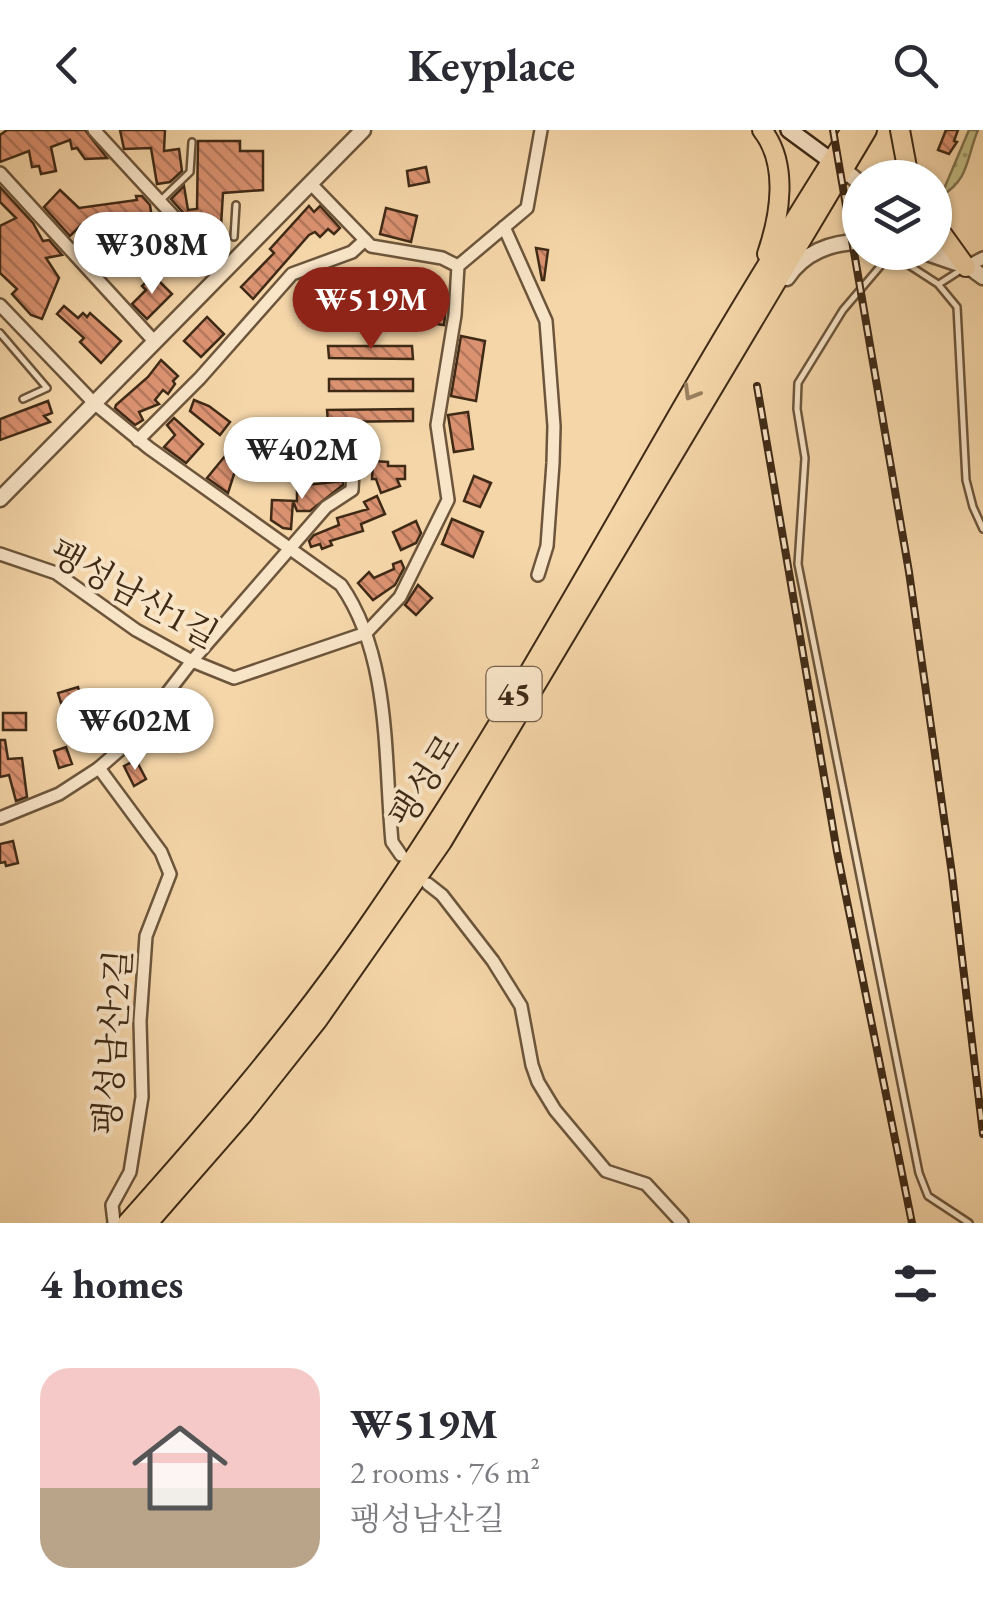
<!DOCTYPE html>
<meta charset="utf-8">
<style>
:root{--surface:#fff;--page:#f7f7f7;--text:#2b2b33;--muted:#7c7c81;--line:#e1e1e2;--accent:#8f2418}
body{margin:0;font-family:"EB Garamond","Noto Serif KR",serif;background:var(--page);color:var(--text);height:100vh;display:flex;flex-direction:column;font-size:38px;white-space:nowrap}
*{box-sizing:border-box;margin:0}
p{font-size:32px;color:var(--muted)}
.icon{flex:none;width:55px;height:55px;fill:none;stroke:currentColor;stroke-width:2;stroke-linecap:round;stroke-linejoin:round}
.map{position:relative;height:1093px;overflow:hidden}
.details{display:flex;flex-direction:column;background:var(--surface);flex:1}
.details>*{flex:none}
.fabs{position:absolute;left:842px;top:30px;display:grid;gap:20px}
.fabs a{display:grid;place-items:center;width:110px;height:110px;border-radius:50%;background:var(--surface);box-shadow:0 2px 8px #0004;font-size:50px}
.price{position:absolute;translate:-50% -85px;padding:0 22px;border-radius:35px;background:#fff;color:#222;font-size:32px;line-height:65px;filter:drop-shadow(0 2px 5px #0008)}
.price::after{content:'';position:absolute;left:50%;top:60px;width:30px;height:22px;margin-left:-15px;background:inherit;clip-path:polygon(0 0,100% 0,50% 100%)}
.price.current{background:var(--accent);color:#fff}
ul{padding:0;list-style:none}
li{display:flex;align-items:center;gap:30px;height:250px;padding:0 40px}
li+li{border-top:2px solid var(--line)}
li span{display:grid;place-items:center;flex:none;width:280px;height:200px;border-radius:30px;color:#555}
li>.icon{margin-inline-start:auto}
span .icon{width:120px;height:120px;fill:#fffc;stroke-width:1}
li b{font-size:42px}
h2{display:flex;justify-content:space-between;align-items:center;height:120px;padding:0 40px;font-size:42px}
header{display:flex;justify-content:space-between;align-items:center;height:130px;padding:0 40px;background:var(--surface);font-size:45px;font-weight:700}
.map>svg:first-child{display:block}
.green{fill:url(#green-dots);stroke:#80734d;stroke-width:2.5}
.building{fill:url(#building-back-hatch);stroke:#3f2a16;stroke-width:2.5}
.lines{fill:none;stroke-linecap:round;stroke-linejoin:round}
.service-casing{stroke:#6c553b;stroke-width:10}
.minor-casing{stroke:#6c553b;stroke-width:16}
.tertiary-casing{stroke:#6c553b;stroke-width:19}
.secondary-casing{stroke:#3f2a16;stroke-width:20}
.primary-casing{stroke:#3f2a16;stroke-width:22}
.service{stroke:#f8e4c7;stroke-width:5}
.minor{stroke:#f8e4c7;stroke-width:11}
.tertiary{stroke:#f8e4c7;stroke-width:14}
.secondary{stroke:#f8e4c7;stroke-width:15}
.primary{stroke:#f5d6a9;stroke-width:18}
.rail-casing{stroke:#3f2a16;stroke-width:8}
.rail{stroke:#f8e4c7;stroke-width:4;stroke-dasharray:11;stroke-linecap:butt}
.oneway{stroke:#9a8060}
.labels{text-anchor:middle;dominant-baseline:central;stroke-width:8;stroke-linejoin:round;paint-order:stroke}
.shield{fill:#f8e4c7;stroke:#76624b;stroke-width:2.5}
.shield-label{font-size:32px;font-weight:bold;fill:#3f2a16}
.street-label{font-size:35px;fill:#3f2a16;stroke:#f8e4c7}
</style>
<header><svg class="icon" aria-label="back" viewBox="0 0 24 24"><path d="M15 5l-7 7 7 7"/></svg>Keyplace<svg class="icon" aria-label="search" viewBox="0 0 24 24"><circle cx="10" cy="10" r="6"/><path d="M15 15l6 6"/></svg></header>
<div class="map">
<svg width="983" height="1093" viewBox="0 0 983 1093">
<defs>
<pattern id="green-dots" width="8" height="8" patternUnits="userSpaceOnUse" patternTransform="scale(2.5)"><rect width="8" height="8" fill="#c2bc84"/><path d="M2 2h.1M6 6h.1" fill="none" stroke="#9f996b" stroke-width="1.8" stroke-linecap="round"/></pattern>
<pattern id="building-back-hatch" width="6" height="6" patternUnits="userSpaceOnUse" patternTransform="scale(2.5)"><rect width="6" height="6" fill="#db9271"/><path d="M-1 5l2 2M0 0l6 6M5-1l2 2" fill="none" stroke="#b3775c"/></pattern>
</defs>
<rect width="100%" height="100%" fill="#f5d6a9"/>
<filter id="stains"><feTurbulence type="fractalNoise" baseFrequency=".002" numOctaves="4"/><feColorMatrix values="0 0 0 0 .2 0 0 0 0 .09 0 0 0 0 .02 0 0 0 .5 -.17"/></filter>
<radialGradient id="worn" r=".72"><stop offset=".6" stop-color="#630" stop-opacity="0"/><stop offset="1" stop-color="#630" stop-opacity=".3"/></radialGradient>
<path class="green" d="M969,0H978C966,28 970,49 941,66Z"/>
<g class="building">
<polygon points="7,0 85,0 107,28 85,29 77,18 72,19 70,10 51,17 56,41 41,44 39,36 32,37 29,21 0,32 0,5"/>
<polygon points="120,0 165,0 164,21 179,19 182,41 170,52 157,54 151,18 124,19"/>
<polygon points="946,0 958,0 954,11 957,12 949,24 938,20"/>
<polygon points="198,11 240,11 240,21 263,21 263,60 223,63 221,96 195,96 171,69 184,56 188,80 197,79"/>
<polygon points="426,37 429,52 409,56 407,41"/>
<polygon points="0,57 33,93 43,111 49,110 62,125 46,128 59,148 42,189 31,185 12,164 17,159 0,143 0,96 16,88 0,72"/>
<polygon points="60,60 79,78 137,70 136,66 142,66 150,75 154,102 84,112 81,95 70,106 44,77"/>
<polygon points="309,76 314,82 320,76 340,98 334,104 328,99 320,107 315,102 309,105 253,169 241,157 274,123 270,119"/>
<polygon points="386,78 417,86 411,112 380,104"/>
<polygon points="536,118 548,120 544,150 542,150"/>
<polygon points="153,145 172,164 147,189 132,174 146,160 142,156"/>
<polygon points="328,153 412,153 413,166 328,166"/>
<polygon points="431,173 446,175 444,195 428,193"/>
<polygon points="64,176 78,188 83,183 87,187 90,183 121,211 101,233 80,212 84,208 57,184"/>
<rect x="328" y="185" width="86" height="12"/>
<polygon points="207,187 224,204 201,227 184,211"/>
<polygon points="461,206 485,211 476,271 451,266"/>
<polygon points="328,216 412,216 413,229 329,228"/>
<polygon points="161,230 178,246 173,251 175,254 168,264 163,260 155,270 159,274 139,282 143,290 135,295 115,278 116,275 148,247"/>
<rect x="329" y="249" width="84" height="12"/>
<polygon points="194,270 209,276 230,292 220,305 190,281"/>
<polygon points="48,271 52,283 44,286 50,292 0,310 0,289"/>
<polygon points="413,279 413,291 328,292 327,280"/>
<polygon points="468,282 473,319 454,322 448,285"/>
<polygon points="174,288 203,314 186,333 164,317 175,305 167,295"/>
<polygon points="225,326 230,327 235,341 228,363 207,348"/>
<polygon points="373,331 388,332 388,336 405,336 405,349 397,349 400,356 381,363 376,349 372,349"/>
<polygon points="474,346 491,353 480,377 464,371"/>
<polygon points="343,351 343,355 310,381 297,381 293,371 291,399 283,398 271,390 272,370 297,371 297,356"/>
<polygon points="377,366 385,384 361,394 363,401 330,411 332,415 322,419 320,414 311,417 309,411 314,405 339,395 337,388 368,379 364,372"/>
<polygon points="452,389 483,402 473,427 442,414"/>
<polygon points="416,391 421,403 416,413 401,420 393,402"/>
<polygon points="401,431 404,438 395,455 373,470 358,453 369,442 374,448 394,439 393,434"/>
<polygon points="418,455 432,468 416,485 405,475"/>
<polygon points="78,557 81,567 61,573 58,563"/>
<polygon points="98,562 119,572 115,581 125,602 109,610 102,596 112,591 90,580"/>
<rect x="3" y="583" width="23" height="17"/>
<polygon points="0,610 5,610 8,629 22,628 27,667 16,671 9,645 0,647"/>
<polygon points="66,617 72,634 59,638 54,621"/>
<polygon points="136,630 146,649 134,656 124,636"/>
<polygon points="13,711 18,733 6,736 5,732 0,733 0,714"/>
</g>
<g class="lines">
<g class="service-casing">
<g id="service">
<polyline points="162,69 190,42 192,12"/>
<polyline points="234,107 236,75"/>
<polyline points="939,154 964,138"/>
<polyline points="0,203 47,258 23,269"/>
<polyline points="969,1093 928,1066 919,1043 798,434 805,328 797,279 798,253 843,180 883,133 901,130 938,154 957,177 966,350 973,377 983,399"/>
</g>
</g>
<g class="minor-casing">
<g id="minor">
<polyline points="94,0 224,141"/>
<polyline points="0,43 153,210"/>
<polyline points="311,54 371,116 442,128 458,136"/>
<polyline points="504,97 546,191 554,296 553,333 547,416 538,445"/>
<polyline points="966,137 983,128"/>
<path d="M0,175L94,273L149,318L341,455C391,527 384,627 392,712L401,725"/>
<polyline points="138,310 200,248 292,144 352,122 365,110"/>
<polyline points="0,424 56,443 136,500 192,531 234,548 366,503 400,467 448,370 437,295 455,185 458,136 527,78 541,0"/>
<polyline points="99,638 161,722 170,744 146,806 140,891 142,967 130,1042 112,1075 114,1092"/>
<polyline points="0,688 59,664 99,638 131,610 192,531 326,377 352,360 354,322"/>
<polyline points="428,754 442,765 493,831 521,876 532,935 538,952 555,980 606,1041 646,1054 682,1093"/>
</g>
</g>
<g class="tertiary-casing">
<g id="tertiary">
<polyline points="843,39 860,53"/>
<polyline points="935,112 983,147"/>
<polyline points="924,122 956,133"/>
<path d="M787,148C803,123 831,112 860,112"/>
<polyline points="0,369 363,0"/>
</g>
</g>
<g class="secondary-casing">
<polyline id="secondary" points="789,0 838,36"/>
</g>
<g class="primary-casing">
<g id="primary">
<path d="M762,0C789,34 780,86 767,124"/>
<polyline points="900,0 909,48"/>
<polyline points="935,94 966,137"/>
<path d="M127,1093C211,999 293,904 365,800C483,631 583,449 686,271C739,179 795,89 851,0"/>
<polyline points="148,1093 244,983 317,891 442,712 867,0"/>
</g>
</g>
<use href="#service" class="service"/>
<use href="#minor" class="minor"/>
<use href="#tertiary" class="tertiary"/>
<use href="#secondary" class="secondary"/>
<use href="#primary" class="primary"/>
<g class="rail-casing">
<g id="rail">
<polyline points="833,0 909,442 952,744 983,1004"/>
<polyline points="757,256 837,722 912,1093"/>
</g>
</g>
<use href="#rail" class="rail"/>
</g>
<defs><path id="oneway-chevron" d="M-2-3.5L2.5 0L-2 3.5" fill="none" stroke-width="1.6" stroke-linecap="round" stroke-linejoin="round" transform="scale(2.5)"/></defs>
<use class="oneway" href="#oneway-chevron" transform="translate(691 263) rotate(121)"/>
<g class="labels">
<rect class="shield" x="486.5" y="537" width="55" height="54" rx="8"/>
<g class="shield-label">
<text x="514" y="564">45</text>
</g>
<g class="street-label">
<text transform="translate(134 463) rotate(29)">팽성남산1길</text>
<text transform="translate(424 650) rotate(-58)">팽성로</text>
<text transform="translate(112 912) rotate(-86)">팽성남산2길</text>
</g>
</g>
<rect width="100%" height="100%" filter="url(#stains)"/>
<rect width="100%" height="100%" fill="url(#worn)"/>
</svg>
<div class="fabs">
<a><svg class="icon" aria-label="layers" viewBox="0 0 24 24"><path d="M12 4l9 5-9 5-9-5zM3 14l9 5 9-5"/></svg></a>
</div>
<b class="price" style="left:152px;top:167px">₩308M</b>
<b class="price current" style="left:371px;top:222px">₩519M</b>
<b class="price" style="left:302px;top:372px">₩402M</b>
<b class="price" style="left:135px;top:643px">₩602M</b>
</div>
<section class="details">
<h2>4 homes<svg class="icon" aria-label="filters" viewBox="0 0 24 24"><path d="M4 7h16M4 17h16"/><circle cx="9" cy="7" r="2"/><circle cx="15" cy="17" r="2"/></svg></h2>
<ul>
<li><span style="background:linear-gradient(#f6c9c9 60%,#b9a48a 0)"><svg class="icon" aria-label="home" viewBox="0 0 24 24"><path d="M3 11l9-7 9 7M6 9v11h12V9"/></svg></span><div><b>₩519M</b><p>2 rooms · 76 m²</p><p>팽성남산길</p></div></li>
</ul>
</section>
